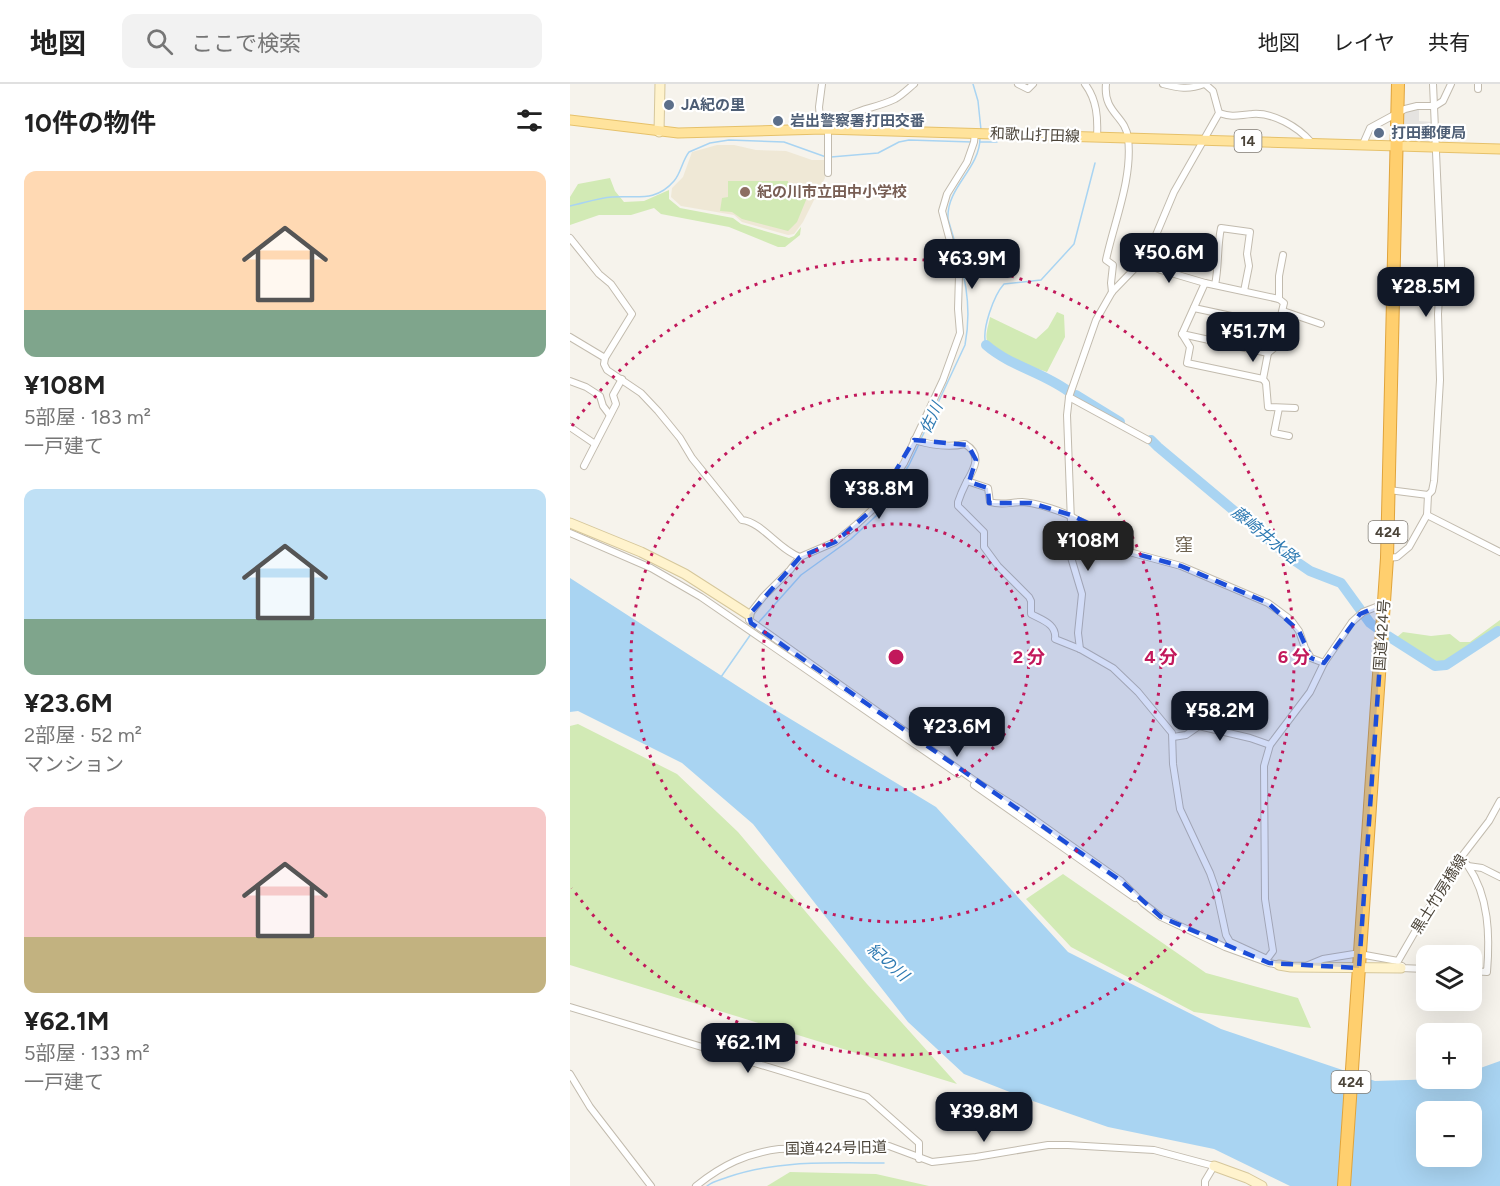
<!DOCTYPE html>
<html lang="ja">
<meta charset="utf-8">
<style>
:root{--surface:#fff;--page:#f2f2f2;--text:#222;--muted:#767676;--line:#e0e0e0;--accent:#111827}
body{margin:0;font-family:Figtree,"Noto Sans JP",sans-serif;background:var(--page);color:var(--text);height:100vh;display:flex;flex-direction:column;font-size:22px;white-space:nowrap}
*{box-sizing:border-box;margin:0}
p{font-size:20px;color:var(--muted)}
.icon{flex:none;width:33px;height:33px;fill:none;stroke:currentColor;stroke-width:2;stroke-linecap:round;stroke-linejoin:round}
.map{position:relative;flex:1;overflow:hidden}
.side{display:flex;flex-direction:column;background:var(--surface);width:570px}
.side>*{flex:none}
.fabs{position:absolute;left:846px;top:861px;display:grid;gap:12px}
.fabs a{display:grid;place-items:center;width:66px;height:66px;border-radius:12px;background:var(--surface);box-shadow:0 6px 24px #0002;font-size:30px}
.price{position:absolute;translate:-50% -51px;padding:0 14px;border-radius:12px;background:var(--accent);color:#fff;font-size:20px;line-height:39px;filter:drop-shadow(0 2px 3px #0008)}
.price::after{content:'';position:absolute;left:50%;top:36px;width:18px;height:14px;margin-left:-9px;background:inherit;clip-path:polygon(0 0,100% 0,50% 100%)}
.price.current{background:#222;color:#fff}
ul{padding:0;list-style:none}
li{display:grid;align-content:center;gap:12px;height:318px;padding:0 24px}
li span{display:grid;place-items:center;height:186px;border-radius:12px;color:#555}
li>.icon{margin-inline-start:auto}
span .icon{width:108px;height:108px;fill:#fffc;stroke-width:1}
li b{font-size:26px}
h2{display:flex;justify-content:space-between;align-items:center;height:72px;padding:0 24px;font-size:26px}
header{display:flex;align-items:center;gap:36px;box-sizing:border-box;height:84px;padding:0 30px;background:var(--surface);border-bottom:2px solid var(--line)}
header strong{font-size:28px}
nav{display:flex;gap:33px;margin-inline-start:auto;font-size:21px}
.search{width:420px;height:54px;background:var(--page);display:flex;align-items:center;gap:15px;box-sizing:border-box;padding:0 21px;border-radius:12px;color:var(--muted);font-size:22px}
main{display:flex;flex:1;min-height:0}
.map>svg:first-child{display:block}
.education{fill:#efe8d6}
.green{fill:#d2eab5}
.parking{fill:#e5e3e0}
.water{fill:#a9d4f2;fill-rule:evenodd}
.lines{fill:none;stroke-linecap:round;stroke-linejoin:round}
.stream{stroke:#a9d4f2;stroke-width:1.5}
.river{stroke:#a9d4f2;stroke-width:10}
.street-casing{stroke:#c2bbae;stroke-width:8}
.secondary-casing{stroke:#d6c79b;stroke-width:11}
.primary-casing{stroke:#e6c16a;stroke-width:11}
.highway-casing{stroke:#e0a43c;stroke-width:14}
.street{stroke:#fff;stroke-width:6}
.secondary{stroke:#fff3cd;stroke-width:9}
.primary{stroke:#ffe39c;stroke-width:9}
.highway{stroke:#ffcf6e;stroke-width:12}
.marked{fill:#1d4ed8;fill-opacity:0.2;stroke:#1d4ed8;stroke-width:4.5;stroke-dasharray:12 8;stroke-linejoin:round}
.ring{fill:none;stroke:#c2185b;stroke-width:3;stroke-dasharray:3 6}
.service-dot{fill:#5c6f8a;stroke:#fff;stroke-width:2}
.education-dot{fill:#8d6e63;stroke:#fff;stroke-width:2}
.labels{text-anchor:middle;dominant-baseline:central;stroke-width:4.5;stroke-linejoin:round;paint-order:stroke}
.shield{fill:#fff;stroke:#817c74;stroke-width:1.5}
.shield-label{font-size:14px;font-weight:bold;fill:#4b4439}
.service-label{font-size:15px;font-weight:bold;fill:#4e5e75;stroke:#fff;text-anchor:start}
.street-label{font-size:15px;fill:#4b4439;stroke:#fff}
.education-label{font-size:15px;font-weight:bold;fill:#785e54;stroke:#fff;text-anchor:start}
.water-label{font-size:16px;font-style:italic;fill:#2e7ab2;stroke:#fff}
.quarter-label{font-size:18px;fill:#6e6250;stroke:#fff}
.centre{fill:#c2185b;stroke:#fff;stroke-width:3}
.ring-label{font-size:18px;text-anchor:middle;font-weight:bold;fill:#c2185b;stroke:#fff;stroke-width:4.5;stroke-linejoin:round;paint-order:stroke}
</style>
<header>
<strong>地図</strong>
<div class="search"><svg class="icon" aria-label="search" viewBox="0 0 24 24"><circle cx="10" cy="10" r="6"/><path d="M15 15l6 6"/></svg>ここで検索</div>
<nav><a>地図</a><a>レイヤ</a><a>共有</a></nav>
</header>
<main>
<section class="side">
<h2>10件の物件<svg class="icon" aria-label="filters" viewBox="0 0 24 24"><path d="M4 7h16M4 17h16"/><circle cx="9" cy="7" r="2"/><circle cx="15" cy="17" r="2"/></svg></h2>
<ul>
<li><span style="background:linear-gradient(#ffd9b3 75%,#7fa58c 0)"><svg class="icon" aria-label="home" viewBox="0 0 24 24"><path d="M3 11l9-7 9 7M6 9v11h12V9"/></svg></span><div><b>¥108M</b><p>5部屋 · 183 m²</p><p>一戸建て</p></div></li>
<li><span style="background:linear-gradient(#bfe0f5 70%,#7fa58c 0)"><svg class="icon" aria-label="home" viewBox="0 0 24 24"><path d="M3 11l9-7 9 7M6 9v11h12V9"/></svg></span><div><b>¥23.6M</b><p>2部屋 · 52 m²</p><p>マンション</p></div></li>
<li><span style="background:linear-gradient(#f6c9c9 70%,#c2b280 0)"><svg class="icon" aria-label="home" viewBox="0 0 24 24"><path d="M3 11l9-7 9 7M6 9v11h12V9"/></svg></span><div><b>¥62.1M</b><p>5部屋 · 133 m²</p><p>一戸建て</p></div></li>
</ul>
</section>
<div class="map">
<svg width="930" height="1102" viewBox="0 0 930 1102">
<rect width="100%" height="100%" fill="#f6f3ec"/>
<polygon class="education" points="147,61 164,61 186,66 216,67 242,76 255,76 255,94 233,138 224,150 218,151 172,138 164,131 111,122 101,113 102,104 113,93 122,68"/>
<g class="green">
<polygon points="40,94 45,107 54,118 74,117 99,106 99,115 110,124 163,134 171,140 219,154 224,152 231,143 230,151 215,163 208,163 159,143 91,130 84,124 61,131 29,131 0,141 0,113 8,100"/>
<polygon points="158,97 218,97 218,103 241,104 227,138 218,147 172,135 162,128 150,127 152,114 158,113"/>
<path d="M487,228L494,231L495,253L477,288C463,283 423,272 417,257C415,250 419,240 420,233L466,255L478,244Z"/>
<polygon points="930,536 930,542 927,546 877,577 868,579 862,577 826,554 833,548 861,552 880,550 890,558 900,558"/>
<polygon points="8,640 107,690 168,748 297,900 387,1000 0,881 0,642"/>
<polygon points="493,790 636,889 728,914 741,944 624,928 501,863 456,815"/>
<polygon points="220,1088 306,1090 359,1102 197,1102"/>
</g>
<polygon class="parking" points="841,25 849,25 849,37 863,38 863,58 851,59 835,52 833,44 833,29"/>
<path class="water" d="M0,494L189,616L366,723L498,868L651,945L805,997L902,994V987L930,977V1102H720L644,1065L538,1043L460,1016L394,990L338,938L183,740L112,679L8,627L0,628ZM856,1028H902V1072H856Z"/>
<g class="lines">
<g class="stream">
<polyline points="403,0 408,17 411,46"/>
<polyline points="410,58 427,58"/>
<polyline points="261,73 308,69 329,58 339,56 402,58"/>
<path d="M0,122C14,119 28,114 42,113C66,111 85,119 104,97C111,89 112,77 119,68L140,59L159,56L214,58L256,73"/>
<path d="M416,261C411,246 424,211 434,200L471,196L504,160L525,79"/>
<path d="M351,355L395,261C404,214 391,180 378,135C376,103 410,85 410,54"/>
<polyline points="188,539 231,491 281,455 306,432 339,381 349,360"/>
<polyline points="151,593 181,550"/>
<path d="M137,1102C143,1097 150,1096 158,1093C207,1076 262,1079 314,1079"/>
</g>
<g class="river">
<path d="M416,261C440,282 472,288 498,307"/>
<polyline points="506,311 550,338"/>
<polyline points="581,356 588,363 718,472 740,487 771,499 800,539 807,544"/>
<polyline points="818,552 865,582 876,581 928,547"/>
</g>
<g class="street-casing">
<g id="street">
<polyline points="448,0 458,5 463,0"/>
<path d="M515,0C527,16 528,34 527,53"/>
<path d="M536,0C533,29 556,32 558,54C563,94 544,138 536,176L543,181L541,199L542,208"/>
<path d="M593,0C608,4 619,6 634,0"/>
<polyline points="908,0 908,5"/>
<path d="M649,29C664,34 668,31 682,30C703,28 728,43 741,58"/>
<polyline points="251,45 249,23 252,0"/>
<path d="M262,45C283,23 300,27 325,15C332,11 338,5 344,0"/>
<polyline points="405,49 404,58 397,78 377,110 372,127 389,191 388,225 390,249 373,296 334,379 303,425 287,440 265,458 230,473 220,486 193,513 179,531 179,536 405,697 451,726 551,797 573,819 591,833 655,863 699,879 709,881"/>
<polyline points="793,60 800,44 835,25 847,22 865,22 873,17 881,0"/>
<polyline points="258,89 258,45"/>
<path d="M0,154L29,190L41,200L62,230L35,274L34,280L37,286L71,309L88,327L110,354L122,374L172,436C192,438 209,466 230,473"/>
<polyline points="571,178 591,186 635,199"/>
<polygon points="635,199 709,215 714,219 703,265 698,269 612,250"/>
<path d="M645,201C649,182 647,163 651,144L680,148L677,170L679,182L674,207"/>
<polyline points="709,215 709,192 713,171"/>
<polyline points="624,224 708,242"/>
<polyline points="713,227 751,240"/>
<polyline points="612,250 620,263 617,279 693,295"/>
<polyline points="0,253 35,274"/>
<polyline points="698,269 693,295 696,299 698,323 725,324"/>
<polyline points="0,297 16,303 30,312 33,322 39,330"/>
<polyline points="499,313 578,356"/>
<polyline points="709,324 704,349 719,352"/>
<polyline points="0,343 25,360"/>
<path d="M344,356C361,361 378,364 395,360C413,371 404,385 396,399C393,405 390,412 388,418V422L414,448V463L428,482L459,513L461,517V530C472,536 487,540 485,555L510,565L543,584L568,608L602,649L603,680L610,725L640,789L647,809L656,851L660,858L697,875"/>
<polyline points="14,382 46,320 43,311 52,295"/>
<path d="M397,397L418,404L420,418C432,422 441,418 452,418C467,419 496,428 507,436L549,454L548,465L611,482L698,519L721,536L729,547L735,564L741,574L754,579"/>
<polyline points="819,406 858,411"/>
<polyline points="857,431 930,468"/>
<polyline points="0,449 81,484 131,513 388,690"/>
<polyline points="818,474 827,473 839,463 857,431 858,411 862,407 864,397 870,296 868,230 871,181 863,0"/>
<polyline points="510,565 508,549 512,510 500,470 499,459 501,438 497,331 499,313 526,236 542,208 571,178 583,158 604,108 649,29 643,7 635,0"/>
<polyline points="603,653 616,651 629,642 680,654 700,661"/>
<polyline points="404,701 565,814"/>
<polyline points="891,773 898,782 912,784 930,793"/>
<path d="M898,782C919,812 920,852 917,888L902,887"/>
<polyline points="795,871 828,877"/>
<polyline points="697,875 703,867 695,815 694,682 700,661 740,608 754,579 782,538 793,528 814,520"/>
<polyline points="828,877 879,789 919,737 930,717"/>
<polyline points="736,882 753,875 784,870"/>
<polyline points="832,882 831,884 856,885"/>
<polyline points="0,923 297,1013 349,1059 349,1075"/>
<polyline points="0,990 20,1023 81,1102"/>
<path d="M126,1102C152,1081 177,1069 209,1065L319,1062L362,1078L406,1073L478,1061H498L584,1066L644,1082L635,1097V1102"/>
</g>
</g>
<g class="secondary-casing">
<g id="secondary">
<polyline points="89,48 90,0"/>
<polyline points="0,439 71,468 115,490 179,531"/>
<polyline points="709,881 721,883 831,884"/>
<polyline points="644,1082 677,1094 692,1102"/>
</g>
</g>
<g class="primary-casing">
<polyline id="primary" points="0,36 108,49 254,45 930,65"/>
</g>
<g class="highway-casing">
<polyline id="highway" points="774,1102 817,474 828,0"/>
</g>
<use href="#street" class="street"/>
<use href="#secondary" class="secondary"/>
<use href="#primary" class="primary"/>
<use href="#highway" class="highway"/>
</g>
<path class="marked" d="M344,356L398,361L406,376L399,398L418,404L419,419H461L501,431L549,454L548,465L611,482L698,519L729,547L741,574L754,579L790,530L814,520L789,884L699,879L591,833L551,797L181,539L179,531L230,473L265,458L303,425Z"/>
<g class="ring">
<circle cx="326" cy="573" r="133"/>
<circle cx="326" cy="573" r="265"/>
<path d="M2 342A398 398 0 1 1 2 804"/>
</g>
<g class="service-dot">
<circle cx="99" cy="21" r="6"/>
<circle cx="208" cy="37" r="6"/>
<circle cx="809" cy="49" r="6"/>
</g>
<circle class="education-dot" cx="175" cy="108" r="6"/>
<g class="labels">
<g class="shield">
<rect x="664.5" y="46" width="27" height="22" rx="4.5"/>
<rect x="798.5" y="437" width="39" height="22" rx="4.5"/>
<rect x="761.5" y="987" width="39" height="22" rx="4.5"/>
</g>
<g class="shield-label">
<text x="678" y="57">14</text>
<text x="818" y="448">424</text>
<text x="781" y="998">424</text>
</g>
<g class="service-label">
<text x="111" y="21">JA紀の里</text>
<text x="220" y="37">岩出警察署打田交番</text>
<text x="821" y="49">打田郵便局</text>
</g>
<g class="street-label">
<text transform="translate(465 51) rotate(2)">和歌山打田線</text>
<text transform="translate(812 551) rotate(-86)">国道424号</text>
<text transform="translate(869 810) rotate(-58)">黒土竹房橋線</text>
<text transform="translate(266 1064) rotate(-1)">国道424号旧道</text>
</g>
<g class="education-label">
<text x="187" y="108">紀の川市立田中小学校</text>
</g>
<g class="water-label">
<text transform="translate(361 334) rotate(-65)">佐川</text>
<text transform="translate(695 451) rotate(39)">藤崎井水路</text>
<text transform="translate(318 878) rotate(41)">紀の川</text>
</g>
<g class="quarter-label">
<text x="614" y="461">窪</text>
</g>
</g>
<circle cx="326" cy="573" r="9" class="centre"/>
<g class="ring-label">
<text x="459" y="579">2 分</text>
<text x="591" y="579">4 分</text>
<text x="724" y="579">6 分</text>
</g>
</svg>
<div class="fabs">
<a><svg class="icon" aria-label="layers" viewBox="0 0 24 24"><path d="M12 4l9 5-9 5-9-5zM3 14l9 5 9-5"/></svg></a>
<a>+</a>
<a>−</a>
</div>
<b class="price" style="left:599px;top:200px">¥50.6M</b>
<b class="price" style="left:402px;top:206px">¥63.9M</b>
<b class="price" style="left:856px;top:234px">¥28.5M</b>
<b class="price" style="left:683px;top:279px">¥51.7M</b>
<b class="price" style="left:309px;top:436px">¥38.8M</b>
<b class="price current" style="left:518px;top:488px">¥108M</b>
<b class="price" style="left:650px;top:658px">¥58.2M</b>
<b class="price" style="left:387px;top:674px">¥23.6M</b>
<b class="price" style="left:178px;top:990px">¥62.1M</b>
<b class="price" style="left:414px;top:1059px">¥39.8M</b>
</div>
</main>
